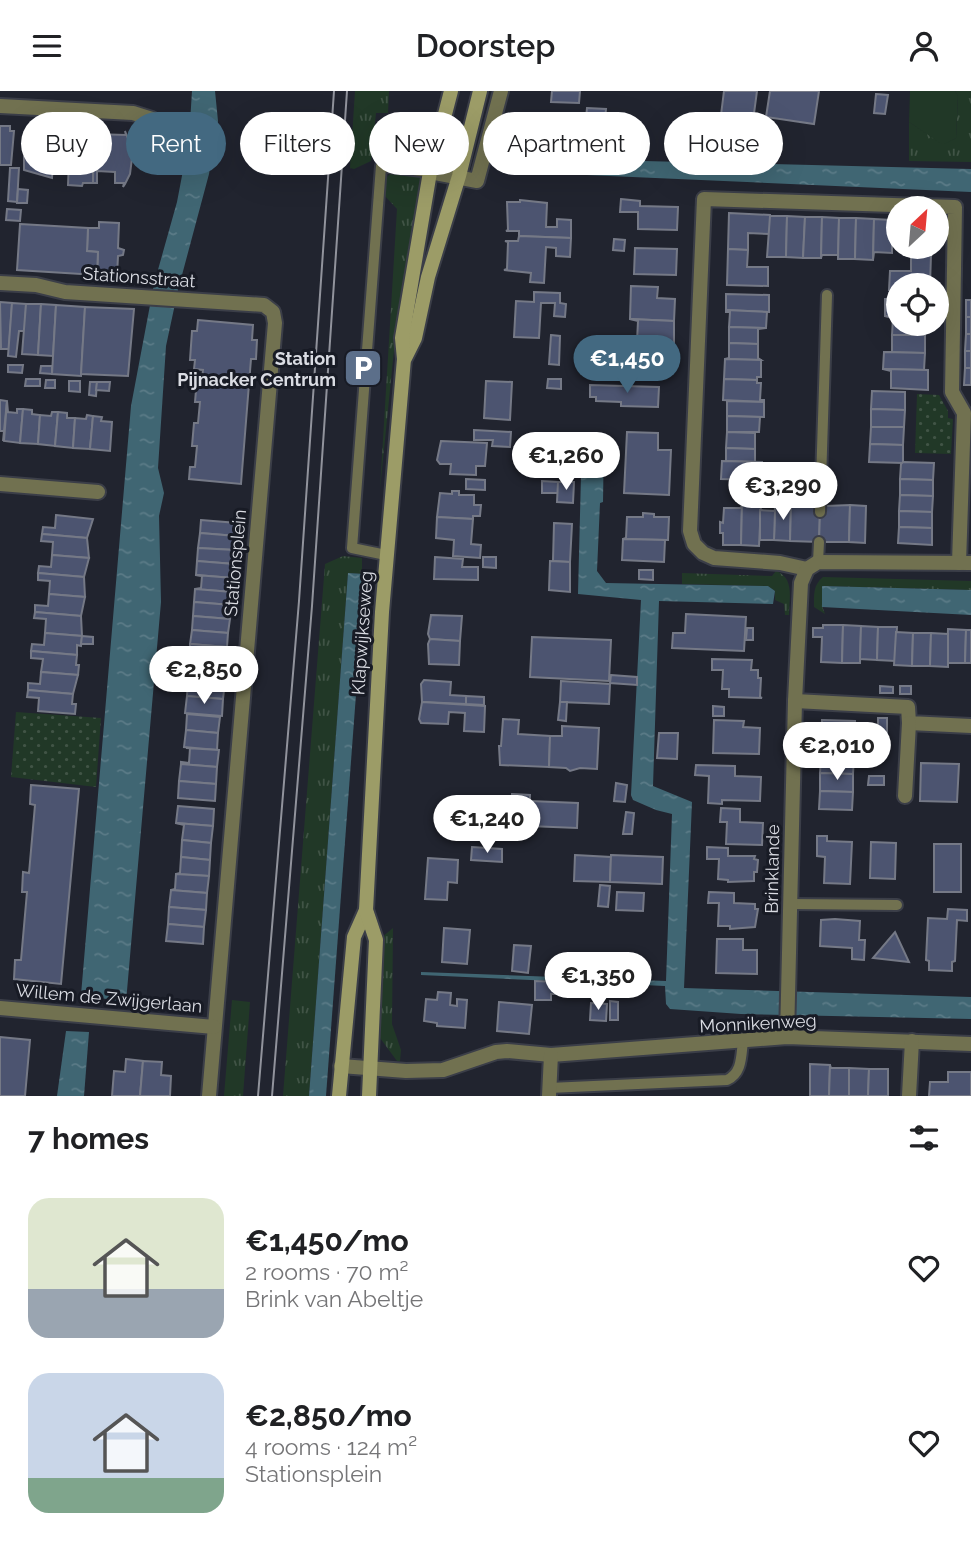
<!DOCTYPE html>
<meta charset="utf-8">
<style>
:root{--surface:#fff;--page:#f2f2f2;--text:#202124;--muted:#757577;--accent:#436981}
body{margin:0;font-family:Raleway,sans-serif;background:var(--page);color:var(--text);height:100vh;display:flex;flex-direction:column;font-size:26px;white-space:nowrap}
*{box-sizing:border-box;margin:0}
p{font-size:23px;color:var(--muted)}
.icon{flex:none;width:38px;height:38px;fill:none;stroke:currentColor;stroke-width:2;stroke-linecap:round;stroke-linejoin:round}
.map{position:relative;height:1005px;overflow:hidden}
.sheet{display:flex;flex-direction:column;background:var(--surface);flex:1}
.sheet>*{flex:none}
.top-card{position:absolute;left:21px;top:21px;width:929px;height:63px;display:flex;gap:14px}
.needle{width:46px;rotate:26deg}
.fabs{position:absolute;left:886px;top:105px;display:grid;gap:14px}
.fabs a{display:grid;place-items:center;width:63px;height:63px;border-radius:50%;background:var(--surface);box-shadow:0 7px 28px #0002;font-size:35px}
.price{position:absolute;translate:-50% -60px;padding:0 16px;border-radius:24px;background:#fff;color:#222;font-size:23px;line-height:46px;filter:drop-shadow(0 2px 4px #0008)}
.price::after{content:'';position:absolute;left:50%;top:42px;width:21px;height:16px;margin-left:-10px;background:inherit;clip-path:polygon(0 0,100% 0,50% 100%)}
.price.on{background:var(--accent);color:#fff}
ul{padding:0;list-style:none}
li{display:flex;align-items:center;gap:21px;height:175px;padding:0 28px}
li span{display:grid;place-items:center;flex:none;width:196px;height:140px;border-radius:21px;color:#555}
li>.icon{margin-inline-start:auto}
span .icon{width:84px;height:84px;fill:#fffc;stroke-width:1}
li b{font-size:30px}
h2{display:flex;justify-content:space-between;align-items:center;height:84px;padding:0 28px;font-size:30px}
.chip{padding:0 24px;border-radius:32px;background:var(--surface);box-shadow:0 7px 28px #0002;font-size:24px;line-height:63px}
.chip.on{background:var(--accent);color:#fff}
header{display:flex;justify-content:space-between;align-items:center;height:91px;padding:0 28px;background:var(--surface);font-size:32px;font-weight:600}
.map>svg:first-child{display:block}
.grass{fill:url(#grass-tufts)}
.park{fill:url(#park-dots)}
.garden{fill:#213827}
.water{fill:url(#water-ripples)}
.building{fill:#4c5470;stroke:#757986;stroke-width:2}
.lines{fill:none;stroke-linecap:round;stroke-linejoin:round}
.lane-casing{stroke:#3b3e48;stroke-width:14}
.street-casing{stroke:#3b3e48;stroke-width:18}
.secondary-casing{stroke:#3b3e48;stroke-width:18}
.lane{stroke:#717150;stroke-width:10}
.street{stroke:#717150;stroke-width:14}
.secondary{stroke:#9c9c67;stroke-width:14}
.tram{stroke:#91939c;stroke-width:2}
.labels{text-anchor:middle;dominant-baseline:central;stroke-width:6;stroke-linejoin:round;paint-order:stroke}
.street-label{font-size:18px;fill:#dadce3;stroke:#181b25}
.poi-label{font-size:18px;font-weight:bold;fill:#dadce3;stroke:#181b25;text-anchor:end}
</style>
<header><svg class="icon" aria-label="menu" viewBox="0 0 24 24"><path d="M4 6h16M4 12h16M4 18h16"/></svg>Doorstep<svg class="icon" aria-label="person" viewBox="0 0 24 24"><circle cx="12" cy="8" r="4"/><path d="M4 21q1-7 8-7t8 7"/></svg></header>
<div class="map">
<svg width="971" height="1005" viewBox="0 0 971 1005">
<defs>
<pattern id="grass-tufts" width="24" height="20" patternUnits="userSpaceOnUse" patternTransform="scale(1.75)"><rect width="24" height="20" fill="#213827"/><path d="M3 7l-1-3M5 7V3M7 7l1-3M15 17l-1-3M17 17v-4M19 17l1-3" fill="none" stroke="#415446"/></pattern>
<pattern id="park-dots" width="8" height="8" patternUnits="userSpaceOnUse" patternTransform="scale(1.75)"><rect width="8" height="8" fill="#213827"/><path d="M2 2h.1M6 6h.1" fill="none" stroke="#415446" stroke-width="1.8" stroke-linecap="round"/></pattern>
<pattern id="water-ripples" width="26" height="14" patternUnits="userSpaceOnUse" patternTransform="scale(1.75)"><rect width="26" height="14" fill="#406673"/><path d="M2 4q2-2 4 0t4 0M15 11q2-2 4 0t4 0" fill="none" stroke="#5b7b87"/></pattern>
</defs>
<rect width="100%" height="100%" fill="#21242f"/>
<g class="grass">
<polygon points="355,0 389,0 388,22 376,22 371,70 354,78 350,77"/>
<polygon points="955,0 971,0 971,71 909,70 909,31 943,53 956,47 958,5"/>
<polygon points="390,83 420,86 421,88 397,229 380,398 397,118 384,104 385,88"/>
<polygon points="343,465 362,467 362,483 348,482 309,1005 283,1005 325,473"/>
<path d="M776,480C795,487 789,508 789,524H785L784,513L775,509V500L768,495L682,493V482L772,485Z"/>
<path d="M823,486L971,490V499L822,495V515L825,523L814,516C814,504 813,494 823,486Z"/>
<polygon points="393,837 392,933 401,959 400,970 397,970 380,947 381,847"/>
<polygon points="232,909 250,911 243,1005 224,1005"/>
</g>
<g class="park">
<polygon points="917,303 939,304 948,320 948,327 953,328 951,363 915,362"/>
<polygon points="16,621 101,627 96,696 11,686"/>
</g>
<polygon class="garden" points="910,0 955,0 958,5 956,47 943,54 909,31"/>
<g class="water">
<polygon points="192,0 215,0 218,30 209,83 178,199 166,255 158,377 164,402 159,425 161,511 126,911 81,904 131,315 154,193 177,111 189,48"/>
<polygon points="523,67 971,78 971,101 518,81 512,74"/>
<polygon points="582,345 604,345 603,411 600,412 597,480 606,492 768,495 775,500 773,513 659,510 653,695 692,711 684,897 971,906 971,928 741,923 670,918 666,913 665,895 421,884 421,881 666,890 672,723 656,719 633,709 631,704 641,509 578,503"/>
<polygon points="348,482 365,483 326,1005 309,1005"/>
<polygon points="822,495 971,499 971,524 822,516"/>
<polygon points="66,940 89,941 84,1005 57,1005"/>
</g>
<g class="building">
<polygon points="552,0 580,0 579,12 551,11"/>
<polygon points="724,0 757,0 749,60 717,56"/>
<polygon points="770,0 819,0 814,33 766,26"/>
<polygon points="876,3 888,4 885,23 874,22"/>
<polygon points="587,17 606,18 605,28 586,27"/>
<polygon points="535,25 580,27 579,50 534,48"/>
<polygon points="0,35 10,35 10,40 14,40 11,74 0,74"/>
<polygon points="34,36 55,39 52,87 24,79 24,66 33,66 31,65 31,55 33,55"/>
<polygon points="55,39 75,40 77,66 93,68 93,92 83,92 82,95 68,94 69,69 54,68"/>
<polygon points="125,40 130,53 132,67 130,83 125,93 123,96 124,92 115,92 115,81 97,80 97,92 93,92 94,43 126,44"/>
<polygon points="262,62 282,63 282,74 261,72"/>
<polygon points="10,77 19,77 17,111 8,110"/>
<polygon points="18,98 28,99 27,112 17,112"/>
<polygon points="621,108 640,110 640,115 678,116 677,139 638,138 638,121 620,121"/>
<polygon points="520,109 547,112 546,136 557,136 557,128 571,129 571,147 519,145 519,140 506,140 508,139 507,111 520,111"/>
<polygon points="7,118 21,119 20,130 6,129"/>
<polygon points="729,122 770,124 770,143 748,142 748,159 728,158"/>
<polygon points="770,125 787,125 786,166 767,166"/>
<polygon points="787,125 805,126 803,167 786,166"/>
<polygon points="805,126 822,126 821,167 803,167"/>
<polygon points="822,126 839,127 838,168 838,164 822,164 821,167"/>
<polygon points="839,127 856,127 855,168 838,168"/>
<polygon points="856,127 874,128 873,169 855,168"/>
<polygon points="891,127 898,127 898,147 891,146"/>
<polygon points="874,128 891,129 892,146 892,162 874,161 873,169"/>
<polygon points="99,131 119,132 118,157 124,159 123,164 118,165 117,185 97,184 98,161 87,160 88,137 99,137"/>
<polygon points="20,133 88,137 87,160 98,161 97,184 17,179"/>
<polygon points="519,145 571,147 570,166 556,165 556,157 546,156 544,192 530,191 531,182 504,179 507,178 508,151 505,150 518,150"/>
<polygon points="614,148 625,149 624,160 613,159"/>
<polygon points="912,156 931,156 931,164 911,163"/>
<polygon points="635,157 677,158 676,184 634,183"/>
<polygon points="728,158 748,159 747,176 768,176 768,195 727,194"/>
<polygon points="911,163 931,164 930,194 898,194 898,199 889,199 890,180 911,180"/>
<polygon points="631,195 658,196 657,207 675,208 674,230 630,228"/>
<polygon points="534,201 560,202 560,212 566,213 565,226 554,225 555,212 541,212 539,247 514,246 516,210 534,211"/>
<polygon points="726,203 769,204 769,221 726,219"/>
<polygon points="885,208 898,208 898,226 885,225"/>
<rect x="966" y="209" width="5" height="17"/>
<polygon points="0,211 12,212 9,258 1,258"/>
<polygon points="12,212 26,213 25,240 19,240 16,266 8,265"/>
<polygon points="26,213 41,213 38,264 22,263"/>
<polygon points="41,213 56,214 53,265 38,264"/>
<polygon points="56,214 85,216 81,285 52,283"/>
<polygon points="85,216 134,218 128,285 81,283"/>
<polygon points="726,219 767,221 766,237 729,236 730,221 726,221"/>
<polygon points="885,225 898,226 898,233 926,233 925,244 892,244 893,227"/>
<rect x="966" y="226" width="5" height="17"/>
<polygon points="630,228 674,230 674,252 656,251 656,263 629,262 629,249 637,250 638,230"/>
<polygon points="198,229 253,234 252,249 257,249 256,268 251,268 241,393 189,388 190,376 195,376 197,355 192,355 194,332 198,332 200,311 195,311 197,288 202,288 203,279 194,278 195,269 190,269 192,240 197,240"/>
<polygon points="729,236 766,237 758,238 758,253 729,252"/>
<polygon points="966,243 971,243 971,260 965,260"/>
<polygon points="551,244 560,245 559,274 549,273"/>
<polygon points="892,244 925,244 925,262 884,261 892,261"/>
<polygon points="729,252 758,253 758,267 761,269 725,268 729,267"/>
<rect x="965" y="260" width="6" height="17"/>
<polygon points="884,261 925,262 924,279 883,278"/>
<polygon points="725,268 761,269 761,286 757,286 757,289 724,288"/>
<polygon points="8,274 23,274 22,282 8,281"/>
<polygon points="41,275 52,275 52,283 40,282"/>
<polygon points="965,277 971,277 971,294 964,294"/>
<polygon points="883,278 928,279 928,299 891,297 891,280"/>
<polygon points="26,288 40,288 40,295 25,295"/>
<polygon points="548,288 561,288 561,298 547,297"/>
<polygon points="724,288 757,289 757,292 761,292 760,309 764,309 764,311 723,309"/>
<polygon points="46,289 55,289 55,297 45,297"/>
<polygon points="69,290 80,290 80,301 69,300"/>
<polygon points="486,290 512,291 510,329 484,327"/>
<polygon points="90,291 97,291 96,305 89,304"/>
<polygon points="97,291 110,291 109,300 96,299"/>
<polygon points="590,294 659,296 658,316 621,315 621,311 596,310 596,306 590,306"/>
<polygon points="872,300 905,301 905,319 871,318"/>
<polygon points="0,309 7,310 3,350 4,340 0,340"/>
<polygon points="7,310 8,321 17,322 17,318 23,318 20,352 4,350"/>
<polygon points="727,310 764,311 764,326 727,325"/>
<polygon points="23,318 32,319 32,323 40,324 38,353 20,352"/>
<polygon points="871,318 905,319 904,336 871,336"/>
<polygon points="52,321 58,321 55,355 38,353 40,324 51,325"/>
<polygon points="58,321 67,322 67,327 75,327 73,357 55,355"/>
<polygon points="87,324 93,325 90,358 73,357 75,327 86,328"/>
<polygon points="93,325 102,326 101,330 112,331 110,360 90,358"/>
<polygon points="727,325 760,326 759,341 727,341"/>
<polygon points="871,336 904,336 903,354 870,353"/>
<polygon points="474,339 511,341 510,356 492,355 493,349 474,349"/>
<polygon points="627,341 658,342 658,359 671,359 669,404 624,402"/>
<polygon points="727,341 755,342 755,358 726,357"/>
<polygon points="565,345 575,345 574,375 564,375"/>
<polygon points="441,350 487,352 485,375 476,375 476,384 450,383 451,373 440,373 437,369"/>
<polygon points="870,353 903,354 903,372 869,371"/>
<polygon points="726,357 755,358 755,371 726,370"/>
<polygon points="722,370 762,371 762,389 721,388"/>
<polygon points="903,371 934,372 933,389 900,388 901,373"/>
<polygon points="466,388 485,389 485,399 466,398"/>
<polygon points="900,388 933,389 933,405 900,404"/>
<polygon points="542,390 558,391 558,402 542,402"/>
<polygon points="558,391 574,391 573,412 557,411"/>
<polygon points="452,400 459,400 459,404 474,404 474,414 481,414 480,425 473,425 473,428 437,426 440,402 452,403"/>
<polygon points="900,404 933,405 932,421 899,420"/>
<polygon points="775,412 791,412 790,450 774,449"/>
<polygon points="742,413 741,454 723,454 723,442 720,442 720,431 723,432 724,417 741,417"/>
<polygon points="742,413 761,414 759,455 741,454"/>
<polygon points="791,414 814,414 814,421 820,421 819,451 790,450"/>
<polygon points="850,414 849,451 819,451 820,421 826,421 826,415"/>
<polygon points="850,414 866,415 865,452 849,451"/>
<polygon points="760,419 775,420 774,449 760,449"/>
<polygon points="899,420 932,421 932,437 899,436"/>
<polygon points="643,422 654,423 654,426 669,426 668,449 623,448 626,447 627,426 643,426"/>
<polygon points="56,424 93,428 87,447 42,443 43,436 55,437"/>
<polygon points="437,426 473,428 471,453 481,454 480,467 453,465 454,449 436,447"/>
<polygon points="201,429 237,432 236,445 200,442"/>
<polygon points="554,432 572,433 570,471 553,470"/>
<polygon points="899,436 932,437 932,454 898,452"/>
<polygon points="200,442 236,445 235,459 198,457"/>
<polygon points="42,443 87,447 89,467 52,464 53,451 41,450"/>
<polygon points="623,448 665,449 664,471 622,469"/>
<polygon points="198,457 235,459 234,473 197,470"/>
<polygon points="52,464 89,467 84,486 38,482 39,475 51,476"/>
<polygon points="435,466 463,468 462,476 478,476 478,489 434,488"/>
<polygon points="483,466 496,466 496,477 483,476"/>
<polygon points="197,470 234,473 233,487 196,484"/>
<polygon points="550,470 570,471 570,501 549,499"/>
<polygon points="639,479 653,479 653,489 639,488"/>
<polygon points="38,482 84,486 85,506 49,503 50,490 38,489"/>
<polygon points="196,484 233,487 232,501 195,498 201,497 202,485"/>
<polygon points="195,498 232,501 231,514 194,511"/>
<polygon points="49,503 85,506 81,525 35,521 35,514 48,515"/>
<polygon points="194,511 231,514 230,528 193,525"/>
<polygon points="35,521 81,525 82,545 45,542 46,528 34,527"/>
<polygon points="686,523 746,526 744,560 672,557 673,542 685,542"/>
<polygon points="431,524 462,525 460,550 430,548 428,543"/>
<polygon points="193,525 230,528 228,542 192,539"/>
<polygon points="823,534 843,534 842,572 821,571 822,546 813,546 813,537 823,537"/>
<polygon points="843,534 861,535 860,572 842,572"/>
<polygon points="861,535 878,536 877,569 860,568"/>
<polygon points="878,536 897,536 895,570 877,569"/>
<polygon points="747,537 753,537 753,549 746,549"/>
<polygon points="948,538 966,539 965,572 947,572"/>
<polygon points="192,539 228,542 227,556 190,553"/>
<polygon points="966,539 971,539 971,572 965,572"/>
<polygon points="896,541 913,542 912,575 894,574"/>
<polygon points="45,542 82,545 81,555 77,554 77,564 31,560 32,553 44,554"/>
<polygon points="913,542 931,542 930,575 912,575"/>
<polygon points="931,542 948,543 948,576 930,575"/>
<polygon points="82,545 93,546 93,553 81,553"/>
<polygon points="532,546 611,549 609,590 530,586"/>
<polygon points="430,548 460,550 459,574 429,573 428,553"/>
<polygon points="190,553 227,556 226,569 190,566"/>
<polygon points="31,560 77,564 76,574 79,574 78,584 41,581 43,568 31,567"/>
<polygon points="712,568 752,569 751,579 758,579 758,587 761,587 760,606 762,607 729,606 729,598 722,598 723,579 712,579"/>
<polygon points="189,571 226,574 225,591 188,588"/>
<polygon points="41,581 78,584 73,603 28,599 28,592 40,593"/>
<polygon points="611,584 637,586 637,594 610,592"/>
<polygon points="188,588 225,591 223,608 187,605"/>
<polygon points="424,589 451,591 450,604 466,605 466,613 422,611 421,593"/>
<polygon points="561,590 610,593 609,613 560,611"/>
<polygon points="880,595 893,596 893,602 880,602"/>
<rect x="900" y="595" width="11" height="8"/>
<polygon points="28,599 73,603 72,613 76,613 75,623 38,620 39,607 27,606"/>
<polygon points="187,605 223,608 222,625 185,622"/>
<polygon points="466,605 484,606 484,614 466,613"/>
<polygon points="422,611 485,615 484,641 464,640 465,622 449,621 448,633 421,632 419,628"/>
<polygon points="560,611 567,611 566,630 558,629"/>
<polygon points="713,615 724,616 724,625 713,625"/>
<polygon points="187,623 220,626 218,642 186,639"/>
<rect x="878" y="627" width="9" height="19"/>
<polygon points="503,628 519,629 518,643 550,645 549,676 500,674 499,655 501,655"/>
<polygon points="714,629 744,630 743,636 760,637 759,663 713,662"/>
<polygon points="822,629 855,630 855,648 822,647"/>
<polygon points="562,635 599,637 597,678 580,677 570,680 566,677 549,676 550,645 562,645"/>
<polygon points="186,639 218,642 217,659 184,656"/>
<polygon points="659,642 678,642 677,668 657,667"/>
<polygon points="822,647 855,648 854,666 821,665"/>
<polygon points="867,648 887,649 886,658 867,657"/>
<polygon points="186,657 219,659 217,676 181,673 181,671 189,672 190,657"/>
<polygon points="821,665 854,666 853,683 820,682"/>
<polygon points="921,672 959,673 957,711 920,710"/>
<polygon points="181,673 217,676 216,693 179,690"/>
<polygon points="696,674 735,675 735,685 761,686 760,710 722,709 722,713 708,712 709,685 695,684"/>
<polygon points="820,682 853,683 853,701 820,700"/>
<polygon points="869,685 884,685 884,694 868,694"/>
<polygon points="179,690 216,693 215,710 178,707"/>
<polygon points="616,692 627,694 625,711 614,710"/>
<polygon points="31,694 79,698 61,893 14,888 15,869 21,869 27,801 22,801 23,781 29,782 35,714 30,713"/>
<polygon points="820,700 853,701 852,719 819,718"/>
<polygon points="512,703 530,704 529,735 510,734"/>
<polygon points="530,710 578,712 577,737 529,735"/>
<polygon points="178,715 214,718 213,735 176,732"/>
<polygon points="721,717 740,718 740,731 763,732 762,754 726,753 727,731 720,731"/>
<polygon points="626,721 634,722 632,743 623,743"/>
<polygon points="486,724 505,724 504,740 485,739"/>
<polygon points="176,732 213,735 211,752 182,749 184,734"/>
<polygon points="817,745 827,745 827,750 852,751 850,793 824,792 825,766 817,765"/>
<polygon points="182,749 211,752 210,769 181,766"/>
<polygon points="871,751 896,752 895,788 870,787"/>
<rect x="934" y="753" width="27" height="48"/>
<polygon points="472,756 502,758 502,771 471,769"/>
<polygon points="707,756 728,757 728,765 755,765 754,768 758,769 757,781 754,781 754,790 728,791 728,789 718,788 719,768 707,768"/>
<polygon points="575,764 611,766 610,791 574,790"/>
<polygon points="611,764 663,766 662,793 610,791"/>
<polygon points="181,766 210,769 209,785 176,783 180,782"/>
<polygon points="428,767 458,769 457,792 448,791 447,809 425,808"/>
<polygon points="176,783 209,785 207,802 171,799 175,798"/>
<polygon points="600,794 610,795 608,816 598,815"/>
<polygon points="171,799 207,802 206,819 169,816"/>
<polygon points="617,801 644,802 643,820 616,819"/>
<polygon points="709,801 734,802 734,812 755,813 755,818 758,818 755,836 730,838 730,835 718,835 719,812 708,812"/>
<polygon points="169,816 206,819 204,836 168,833"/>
<polygon points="948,818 967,819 967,830 957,829 955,870 952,871 952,880 929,879 929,870 926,869 928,827 947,828"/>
<polygon points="835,828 860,830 859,849 865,849 864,869 852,868 852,857 820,855 821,829"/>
<polygon points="168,833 204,836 203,853 166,850"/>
<polygon points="444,837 470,839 467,873 442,871"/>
<polygon points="895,841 909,871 873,867"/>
<polygon points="717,848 743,848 743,859 757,859 757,883 716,882"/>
<polygon points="514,854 531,855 528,882 512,880"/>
<polygon points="535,890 557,891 556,903 551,903 551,909 535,909"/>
<polygon points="438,901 451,902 450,914 457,915 457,908 467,909 465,937 437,935 437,932 424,930 426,908 437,909"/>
<polygon points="610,910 618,911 618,929 610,929"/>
<polygon points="499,911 532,914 529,943 497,940"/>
<polygon points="591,912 607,913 606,930 590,929"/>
<polygon points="0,946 30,949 25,1005 0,1005"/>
<polygon points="126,968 143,970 140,1005 112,1005 114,980 125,981"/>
<polygon points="143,970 162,971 161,984 171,985 170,1005 140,1005"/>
<polygon points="810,973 830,974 829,1005 810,1005"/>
<polygon points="830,974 831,977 849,977 849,1005 829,1005"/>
<polygon points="849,977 869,978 868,1005 849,1005"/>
<polygon points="869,978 888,978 888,1005 868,1005"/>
<polygon points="948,981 971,981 971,1005 929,1005 930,991 948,991"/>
</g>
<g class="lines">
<g class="lane-casing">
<g id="lane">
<polyline points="820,421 827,204"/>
<polyline points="386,464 352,457 381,75 430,81"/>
<polyline points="818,471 819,451"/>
<polyline points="790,813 897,814"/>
<path d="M549,997L727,989C742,982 741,966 743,950"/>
</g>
</g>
<g class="street-casing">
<g id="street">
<polyline points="0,15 133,22 152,28"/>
<polyline points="430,81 477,90 501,0"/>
<polyline points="0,192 36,194 65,201 264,214 273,221 275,232 209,1005"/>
<polyline points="0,393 98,401"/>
<polyline points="807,478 780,472 714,467 703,462 694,453 690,440 704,108 955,116 952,301 964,322 959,472"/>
<polyline points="795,610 908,616 909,632 971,635"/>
<polyline points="905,705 909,632"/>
<polyline points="0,917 214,936"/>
<polyline points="787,946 795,610 801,492 807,478 818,471 971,472"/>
<polyline points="341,975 406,980 443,979 496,961 507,960 551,964 787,946 971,953"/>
<polyline points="549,1005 551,964"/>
<polyline points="909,1005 912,950"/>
</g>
</g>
<g class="secondary-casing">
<g id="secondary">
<polyline points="405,267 415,247 428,186 459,85 480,0"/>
<polyline points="339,1005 354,846 366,819"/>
<polyline points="369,1005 376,849 366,819 382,521 404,268 402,247 430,81 451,0"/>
</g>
</g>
<use href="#lane" class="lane"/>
<use href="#street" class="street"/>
<use href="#secondary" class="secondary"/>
<g class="tram">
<polyline points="258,1005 299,510 334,0"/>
<polyline points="272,1005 312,515 347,0"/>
</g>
</g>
<defs>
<g id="parking-square" transform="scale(2.0125)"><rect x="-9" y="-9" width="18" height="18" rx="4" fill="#5c6f8a" stroke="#181b25"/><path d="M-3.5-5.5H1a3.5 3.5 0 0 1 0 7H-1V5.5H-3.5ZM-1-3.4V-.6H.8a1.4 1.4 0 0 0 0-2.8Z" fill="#fff"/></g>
</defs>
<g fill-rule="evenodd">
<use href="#parking-square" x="363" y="277"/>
</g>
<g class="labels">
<g class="street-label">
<text transform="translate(139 186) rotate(4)">Stationsstraat</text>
<text transform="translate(235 472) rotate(-85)">Stationsplein</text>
<text transform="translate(362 542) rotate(-86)">Klapwijkseweg</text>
<text transform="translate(772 778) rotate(-89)">Brinklande</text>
<text transform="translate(109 907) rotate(5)">Willem de Zwijgerlaan</text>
<text transform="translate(758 932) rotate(-3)">Monnikenweg</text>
</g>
<g class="poi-label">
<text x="336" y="267">Station<tspan x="336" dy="21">Pijnacker Centrum</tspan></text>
</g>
</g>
</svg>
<div class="fabs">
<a><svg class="needle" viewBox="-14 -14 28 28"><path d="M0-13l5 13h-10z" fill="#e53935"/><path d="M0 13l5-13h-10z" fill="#757577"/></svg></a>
<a><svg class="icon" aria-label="locate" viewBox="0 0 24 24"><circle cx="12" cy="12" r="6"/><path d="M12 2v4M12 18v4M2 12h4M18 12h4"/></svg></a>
</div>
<b class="price on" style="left:627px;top:304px">€1,450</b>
<b class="price" style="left:566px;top:401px">€1,260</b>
<b class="price" style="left:783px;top:431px">€3,290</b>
<b class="price" style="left:204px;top:615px">€2,850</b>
<b class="price" style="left:837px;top:691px">€2,010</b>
<b class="price" style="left:487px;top:764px">€1,240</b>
<b class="price" style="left:598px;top:921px">€1,350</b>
<div class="top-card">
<a class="chip">Buy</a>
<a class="chip on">Rent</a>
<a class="chip">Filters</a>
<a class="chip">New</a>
<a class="chip">Apartment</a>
<a class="chip">House</a>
</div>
</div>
<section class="sheet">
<h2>7 homes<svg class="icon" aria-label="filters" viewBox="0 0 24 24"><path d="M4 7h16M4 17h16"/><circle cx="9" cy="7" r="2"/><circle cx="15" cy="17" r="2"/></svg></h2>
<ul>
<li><span style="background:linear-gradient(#dfe7d0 65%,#9aa5b1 0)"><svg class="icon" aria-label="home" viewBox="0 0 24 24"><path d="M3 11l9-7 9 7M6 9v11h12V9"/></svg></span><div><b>€1,450/mo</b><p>2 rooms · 70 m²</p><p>Brink van Abeltje</p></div><svg class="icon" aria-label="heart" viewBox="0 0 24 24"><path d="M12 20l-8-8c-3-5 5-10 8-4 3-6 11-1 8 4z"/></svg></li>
<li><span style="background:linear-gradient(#c9d6e8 75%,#7fa58c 0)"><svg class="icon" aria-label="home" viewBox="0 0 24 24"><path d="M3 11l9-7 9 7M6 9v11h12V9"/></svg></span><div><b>€2,850/mo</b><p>4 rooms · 124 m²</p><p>Stationsplein</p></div><svg class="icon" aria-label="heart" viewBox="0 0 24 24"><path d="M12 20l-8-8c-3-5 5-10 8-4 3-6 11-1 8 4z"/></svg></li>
</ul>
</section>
